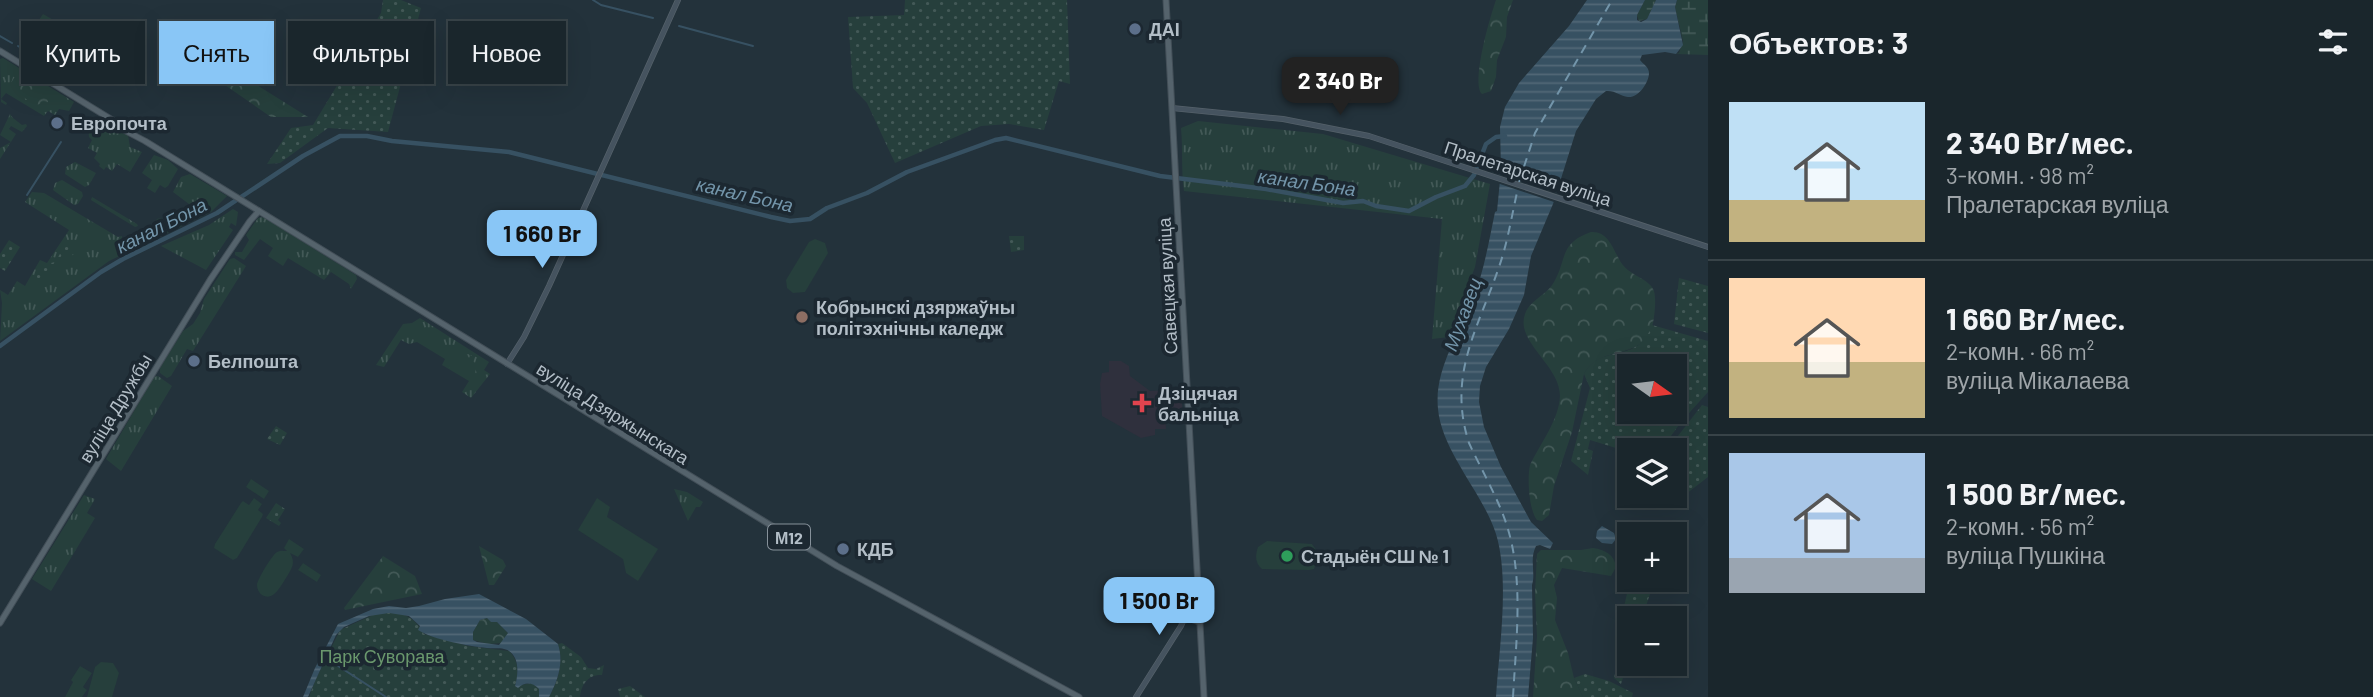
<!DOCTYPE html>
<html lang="ru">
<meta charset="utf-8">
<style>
:root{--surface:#1a262c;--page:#232e34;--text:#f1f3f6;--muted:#9fa5a9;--line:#384348;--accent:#89c6f6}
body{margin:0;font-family:Barlow,sans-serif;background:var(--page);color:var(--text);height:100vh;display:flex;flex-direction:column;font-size:26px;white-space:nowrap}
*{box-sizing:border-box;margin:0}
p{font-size:23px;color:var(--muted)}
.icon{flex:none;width:38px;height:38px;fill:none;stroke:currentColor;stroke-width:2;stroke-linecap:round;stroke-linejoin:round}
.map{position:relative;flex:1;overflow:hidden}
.drawer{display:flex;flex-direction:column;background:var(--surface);width:665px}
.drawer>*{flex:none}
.top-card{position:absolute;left:21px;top:21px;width:665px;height:63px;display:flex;gap:14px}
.needle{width:46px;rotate:104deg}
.controls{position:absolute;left:1617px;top:354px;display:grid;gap:14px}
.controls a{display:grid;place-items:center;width:70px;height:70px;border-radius:0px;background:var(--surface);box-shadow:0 7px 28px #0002,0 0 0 2px var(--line);font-size:35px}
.price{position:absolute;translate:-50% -60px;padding:0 16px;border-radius:14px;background:var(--accent);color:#111;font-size:23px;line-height:46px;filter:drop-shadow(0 2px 4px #0008)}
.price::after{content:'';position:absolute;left:50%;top:42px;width:21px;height:16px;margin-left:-10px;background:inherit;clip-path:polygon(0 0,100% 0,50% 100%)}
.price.current{background:#222;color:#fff}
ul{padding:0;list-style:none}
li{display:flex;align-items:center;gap:21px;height:175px;padding:0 21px}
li+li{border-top:2px solid var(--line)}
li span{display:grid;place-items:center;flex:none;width:196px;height:140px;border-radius:0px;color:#555}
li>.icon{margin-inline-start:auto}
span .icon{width:84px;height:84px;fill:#fffc;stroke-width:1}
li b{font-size:30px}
h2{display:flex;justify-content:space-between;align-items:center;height:84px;padding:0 21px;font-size:30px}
.tag{padding:0 24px;border-radius:0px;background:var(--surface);box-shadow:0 7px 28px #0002,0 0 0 2px var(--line);font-size:24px;line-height:63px}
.tag.current{background:var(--accent);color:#111}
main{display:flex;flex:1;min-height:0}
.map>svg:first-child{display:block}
.medical{fill:#2f303d}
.grass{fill:url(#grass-tufts)}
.forest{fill:url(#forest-crowns)}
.wetland{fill:url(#wetland-marsh)}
.park{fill:url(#park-dots);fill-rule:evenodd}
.pitch{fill:#263f3c}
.water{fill:url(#water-rules);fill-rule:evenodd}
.pier{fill:#23323b}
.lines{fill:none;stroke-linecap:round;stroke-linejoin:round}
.stream{stroke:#375162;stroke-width:2}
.canal{stroke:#375162;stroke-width:4.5}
.ferry{stroke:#7395aa;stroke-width:2;stroke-dasharray:9 7;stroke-linecap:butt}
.secondary-casing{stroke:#55616a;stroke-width:6}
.primary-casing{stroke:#434f58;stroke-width:7}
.secondary{stroke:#45535f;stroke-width:4.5}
.primary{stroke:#55636c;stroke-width:5}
.service-dot{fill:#5c6f8a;stroke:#1c2831;stroke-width:2.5}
.education-dot{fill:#8d6e63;stroke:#1c2831;stroke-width:2.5}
.health-dot{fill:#e0444e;stroke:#1c2831;stroke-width:2.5}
.leisure-dot{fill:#2e9e5b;stroke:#1c2831;stroke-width:2.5}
.labels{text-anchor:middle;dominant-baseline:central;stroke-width:7;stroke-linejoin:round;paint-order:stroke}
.shield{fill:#1c2831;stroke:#86919a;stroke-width:2}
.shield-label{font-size:16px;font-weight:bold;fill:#b3bec7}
.poi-label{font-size:18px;font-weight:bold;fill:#b3bec7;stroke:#1c2831;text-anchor:start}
.street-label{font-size:18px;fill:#b3bec7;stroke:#1c2831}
.park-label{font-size:18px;fill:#6a986d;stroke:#1c2831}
.water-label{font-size:19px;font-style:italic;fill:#7395aa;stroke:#1c2831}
</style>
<main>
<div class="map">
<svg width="1708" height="697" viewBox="0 0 1708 697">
<defs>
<pattern id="grass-tufts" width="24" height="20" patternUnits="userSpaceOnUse" patternTransform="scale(1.75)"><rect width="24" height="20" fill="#263f3c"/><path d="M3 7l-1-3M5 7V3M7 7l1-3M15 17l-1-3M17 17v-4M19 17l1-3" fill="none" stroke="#435957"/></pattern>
<pattern id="forest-crowns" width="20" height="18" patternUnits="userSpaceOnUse" patternTransform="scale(1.75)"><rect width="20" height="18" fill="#263f3c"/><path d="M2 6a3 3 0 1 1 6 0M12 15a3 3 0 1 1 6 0" fill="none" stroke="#435957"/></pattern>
<pattern id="wetland-marsh" width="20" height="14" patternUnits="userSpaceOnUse" patternTransform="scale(1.75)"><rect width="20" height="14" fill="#263f3c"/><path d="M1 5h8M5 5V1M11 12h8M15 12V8" fill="none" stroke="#435957"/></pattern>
<pattern id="park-dots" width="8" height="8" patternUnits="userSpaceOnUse" patternTransform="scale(1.75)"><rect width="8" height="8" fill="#263f3c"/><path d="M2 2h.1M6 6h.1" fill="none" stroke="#435957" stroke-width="1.8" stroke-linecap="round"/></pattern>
<pattern id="water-rules" width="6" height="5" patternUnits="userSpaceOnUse" patternTransform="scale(1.75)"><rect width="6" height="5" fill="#375162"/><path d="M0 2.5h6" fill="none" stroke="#526877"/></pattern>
</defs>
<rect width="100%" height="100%" fill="#23323b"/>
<polygon class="medical" points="1109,361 1121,361 1129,366 1130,376 1150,391 1181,389 1183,416 1165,417 1166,429 1155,429 1155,435 1141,438 1102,416 1100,384 1102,373 1109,372"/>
<g class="grass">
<polygon points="3,58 74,102 69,111 59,109 55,115 48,111 44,116 6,93 1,99 7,103 6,105 1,102 0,59"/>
<polygon points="10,114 13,118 22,125 26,124 27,126 22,132 11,126 9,129 16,134 0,159 0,164 0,148 11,142 0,135"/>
<path d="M100,120L128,135L130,147L142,152L130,172L117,164L112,171L106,167L104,170L99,166L100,164L94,158L97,153L88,148L92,140L89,137C88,129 91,122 100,120Z"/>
<path d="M1198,121L1323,134L1490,184L1475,267L1449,337L1432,339L1442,219L1184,191C1181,169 1183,150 1181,128Z"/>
<polygon points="154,155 168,160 178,169 168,186 165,188 160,185 155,193 147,188 152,180 142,173"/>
<polygon points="75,162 96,173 89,185 85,187 65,174 66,167"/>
<polygon points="190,174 227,196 211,212 109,261 0,341 2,303 0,290 8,295 17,281 25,286 40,260 47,263 69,230 25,202 32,192 44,193 118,237 122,236 122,240 129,239 133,234 151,231 157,219 161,218 167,222 171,218 178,221 189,215 193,207 173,192 181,177"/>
<polygon points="62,180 82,192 83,196 78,204 74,205 53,190 55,183"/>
<polygon points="92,197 137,224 138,226 135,227 91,200"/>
<polygon points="233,209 238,212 236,226 231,223 229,227 233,230 206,270 161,246 209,225"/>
<polygon points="263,217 356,275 357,279 351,289 349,284 331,272 324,280 288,258 283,266 268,256 273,248 260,239 244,260 235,255 235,252 242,252 249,240 246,235 258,218"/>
<polygon points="234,258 246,266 193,351 187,349 171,376 167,378 160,373 160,368 183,331 193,324 200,313 204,299 230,259"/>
<polygon points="420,318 489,362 484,370 490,374 471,398 462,392 469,381 442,365 445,359 417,342 409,344 401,340 384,367 376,365 403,324 412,323"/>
<polygon points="158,376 172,386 121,471 106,459 154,377"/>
<polygon points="674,489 687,492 703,502 700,507 696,507 688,521"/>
<polygon points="84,495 95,499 87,513 95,518 51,591 32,579"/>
</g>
<g class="forest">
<path d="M1496,0H1513L1507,17L1506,37L1497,60L1496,77L1491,91L1482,94C1471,82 1490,17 1496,0Z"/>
<polygon points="43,14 55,21 45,39 42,41 31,32"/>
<path d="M191,44L308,117H271L206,72L199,75L182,68L168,76L163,73C166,63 175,53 185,51Z"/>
<polygon points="17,73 46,90 48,102 36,105 8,88"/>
<path d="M1591,232C1607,231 1612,246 1619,259C1628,277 1649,277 1654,291C1656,299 1655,309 1654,317C1648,365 1602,341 1584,374L1572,432L1554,486L1549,515L1542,521L1537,520C1529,510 1527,478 1530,465C1540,444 1559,420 1560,396C1560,365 1515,342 1525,314C1531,299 1547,295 1554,282C1567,260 1559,243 1591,232Z"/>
<polygon points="468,354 472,356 478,378 475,383 446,365"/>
<polygon points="479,546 503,560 506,566 494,585 489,585"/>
<path d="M1593,548C1605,550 1614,554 1616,567L1611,576L1562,568L1554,585L1557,598L1555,620L1568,653L1574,678L1583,697H1533L1537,636L1535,593L1537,554L1541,550H1581Z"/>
<polygon points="383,556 415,576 422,594 345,610 344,608"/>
<polygon points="487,618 497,622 508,633 502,643 488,644 473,640 473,632 480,620"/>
</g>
<g class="wetland">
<polygon points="1645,0 1656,0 1647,19 1639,21 1637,15"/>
<polygon points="1677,0 1708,0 1708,55 1676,54 1679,53 1683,41 1675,7"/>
</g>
<g class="park">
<polygon points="383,0 401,0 421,8 388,132 328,128 280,163 267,164 291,128 313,125 381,13"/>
<polygon points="905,0 1067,0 1070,84 1059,81 1044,130 1009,124 981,126 895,163 867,103 853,88 848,17 904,15"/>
<polygon points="1009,236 1024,236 1024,250 1011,252"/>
<polygon points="9,240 20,247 5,271 0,268 0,254"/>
<polygon points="66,244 78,251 35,282 34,279 43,265 55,262"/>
<polygon points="1679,278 1708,286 1708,333 1674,324"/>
<path d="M1652,325L1708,341V392L1681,422L1661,450H1629V452L1590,440L1588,449L1593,451L1588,475L1571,461L1590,388L1584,374C1601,342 1638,366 1652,325ZM1629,366H1675V411H1629Z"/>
<polygon points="1702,405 1708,407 1708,477 1677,501 1653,495 1675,495 1675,450 1667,450"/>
<polygon points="276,426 287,433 280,445 267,439"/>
<polygon points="276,503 285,509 278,520 281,523 279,526 266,518"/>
<polygon points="1629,557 1629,579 1655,579 1642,618 1629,618 1629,659 1621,684 1614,678 1618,660 1616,644 1629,584"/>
<path d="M377,613C401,612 412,613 424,634L468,646L509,651C519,661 519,674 515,686L532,683L539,689V697H309L315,681L340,630Z"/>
<path d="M562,643L581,657L588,668L596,669L604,665L602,675C589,674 581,684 580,697H549C558,681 564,663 558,644Z"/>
<polygon points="1585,674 1609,681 1633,693 1632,697 1583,697 1574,678"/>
<polygon points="630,686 645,697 620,697 618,689"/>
</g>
<g class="pitch">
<polygon points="815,239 825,243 828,253 805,292 793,293 787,288 786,280 809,242"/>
<polygon points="251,479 269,491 264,499 246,487"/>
<polygon points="254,498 262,504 258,510 263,514 262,517 237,558 233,560 214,548 215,544 241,503 243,501 249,505"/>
<polygon points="597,498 610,507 607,517 658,549 638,581 626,573 623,559 578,530"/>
<path d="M289,539L304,549L298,557L290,553C296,563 292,568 286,578C281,585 274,602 262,595C259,593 257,589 257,585C257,580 272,555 277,552C281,550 283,551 287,551L284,548Z"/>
<path d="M1267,541L1312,544L1319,554L1314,569L1309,570L1262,569C1255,563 1255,556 1258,547Z"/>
<polygon points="303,563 321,575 317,582 298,570"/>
<polygon points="101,662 113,663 119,673 112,697 87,697 95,667"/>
<polygon points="80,666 92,673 83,687 87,690 82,697 65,697 73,682 71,680"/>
</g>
<g class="water">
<path d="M1587,0H1645L1637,15V20L1641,22L1647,19L1656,0H1677L1675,7L1683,45L1676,54L1665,52L1642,55L1640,60C1643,64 1649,67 1649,73C1649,83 1638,98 1628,97C1620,96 1615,90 1606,91L1596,99L1576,131L1553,204L1531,256L1524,295L1509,329L1486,367L1480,386L1479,402L1484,427L1501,467L1531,522L1553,543L1550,549L1540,545L1536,546C1529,560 1536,572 1532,585L1533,638L1528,697H1496C1499,649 1510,580 1496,534C1483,493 1442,452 1438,409C1434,369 1459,335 1473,299C1484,271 1489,241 1495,212L1497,211L1501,170L1500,127L1505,107L1519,83L1569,26Z"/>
<polygon points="114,29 123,37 102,65 93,62 93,59 111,30"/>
<polygon points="1602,526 1614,533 1616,539 1612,544 1602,543 1596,538 1597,531"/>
<path d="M479,594L526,619L558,644C564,663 558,680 549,697H539V689C532,682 525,682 518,688L515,686C518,676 520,658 509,651C503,647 494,649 487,648C468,646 434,640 418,630L420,626L409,616L389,613L369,616L344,627L336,635L308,697H303L315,668L338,624L373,609L389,606L406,608L419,606L445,599ZM487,618L491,622H497L508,633L499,645L477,642L473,640V632L480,620Z"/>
</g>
<polygon class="pier" points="1498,170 1561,191 1557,203 1497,183"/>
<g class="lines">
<g class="stream">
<polyline points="593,0 601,5 653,18"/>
<polyline points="679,26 753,46"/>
<polyline points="0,36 12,43"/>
<polyline points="18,46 34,56"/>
<polyline points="27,195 61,142"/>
<polyline points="332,662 386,697"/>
</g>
<polyline class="canal" points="0,346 101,272 123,259 217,213 303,156 340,136 367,136 392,141 509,152 771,217 790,221 810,219 827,208 867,193 907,172 995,140 1006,138 1160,176 1266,189 1343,203 1363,201 1376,206 1409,211 1436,197 1465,186 1474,175 1486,144 1496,137 1505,136"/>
<g class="ferry">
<polyline points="1519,182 1535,133 1612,0"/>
<path d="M1513,697C1516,642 1524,579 1507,526C1499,500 1481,469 1469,443C1447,375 1478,329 1499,267C1508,241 1512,214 1518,188"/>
</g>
<g class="secondary-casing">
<g id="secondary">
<polyline points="1172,108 1283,119 1369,136 1708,247"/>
<polyline points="507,364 524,337 549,286 678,0"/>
<polyline points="1136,697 1181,626 1197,587"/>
</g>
</g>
<g class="primary-casing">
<g id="primary">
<polyline points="1166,0 1204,697"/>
<polyline points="0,51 122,126"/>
<polyline points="119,125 124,130 145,141 837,566 1079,697"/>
<polyline points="1184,620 1191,619 1199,622"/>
<polyline points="0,623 210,280 250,221 259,211"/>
</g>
</g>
<use href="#secondary" class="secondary"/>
<use href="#primary" class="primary"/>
</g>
<g class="service-dot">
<circle cx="1135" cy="29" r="7"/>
<circle cx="57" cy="123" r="7"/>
<circle cx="194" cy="361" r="7"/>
<circle cx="843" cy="549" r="7"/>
</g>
<circle class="education-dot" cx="802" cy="317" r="7"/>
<path class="health-dot" d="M1138.5 392.5h7v7h7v7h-7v7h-7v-7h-7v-7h7z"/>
<circle class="leisure-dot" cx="1287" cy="556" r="7"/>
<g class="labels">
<rect class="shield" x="768" y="524.5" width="42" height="25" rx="5"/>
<g class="shield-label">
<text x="789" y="537">М12</text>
</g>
<g class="poi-label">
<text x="1149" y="29">ДАІ</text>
<text x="71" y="123">Европочта</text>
<text x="816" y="307">Кобрынскі дзяржаўны<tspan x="816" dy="21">політэхнічны каледж</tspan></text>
<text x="208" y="361">Белпошта</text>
<text x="1158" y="393">Дзіцячая<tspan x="1158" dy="21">бальніца</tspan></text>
<text x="857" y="549">КДБ</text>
<text x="1301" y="556">Стадыён СШ № 1</text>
</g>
<g class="street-label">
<text transform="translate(1528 173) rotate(18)">Пралетарская вуліца</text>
<text transform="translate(1167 286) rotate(-93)">Савецкая вуліца</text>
<text transform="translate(115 408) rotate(-59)">вуліца Дружбы</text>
<text transform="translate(613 413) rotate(32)">вуліца Дзяржынскага</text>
</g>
<g class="park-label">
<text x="382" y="656">Парк Суворава</text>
</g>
<g class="water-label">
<text transform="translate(1307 182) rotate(8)">канал Бона</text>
<text transform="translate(745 194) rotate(13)">канал Бона</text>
<text transform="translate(161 225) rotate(-27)">канал Бона</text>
<text transform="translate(1462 314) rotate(-70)">Мухавец</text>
</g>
</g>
</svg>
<div class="controls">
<a><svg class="needle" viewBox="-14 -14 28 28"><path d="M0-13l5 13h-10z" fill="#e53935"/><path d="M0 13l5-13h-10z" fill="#9fa5a9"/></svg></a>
<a><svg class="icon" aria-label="layers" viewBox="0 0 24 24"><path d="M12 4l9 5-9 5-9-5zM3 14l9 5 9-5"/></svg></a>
<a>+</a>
<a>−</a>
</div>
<b class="price current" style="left:1340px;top:117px">2 340 Br</b>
<b class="price" style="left:542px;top:270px">1 660 Br</b>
<b class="price" style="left:1159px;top:637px">1 500 Br</b>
<div class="top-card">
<a class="tag">Купить</a>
<a class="tag current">Снять</a>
<a class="tag">Фильтры</a>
<a class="tag">Новое</a>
</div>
</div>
<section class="drawer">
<h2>Объектов: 3<svg class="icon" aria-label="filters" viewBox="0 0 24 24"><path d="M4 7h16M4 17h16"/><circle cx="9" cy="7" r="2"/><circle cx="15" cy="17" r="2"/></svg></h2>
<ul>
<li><span style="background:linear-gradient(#bfe0f5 70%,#c2b280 0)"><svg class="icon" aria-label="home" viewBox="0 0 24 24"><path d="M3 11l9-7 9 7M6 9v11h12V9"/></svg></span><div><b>2 340 Br/мес.</b><p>3-комн. · 98 m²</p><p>Пралетарская вуліца</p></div></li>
<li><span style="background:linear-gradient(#ffd9b3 60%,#c2b280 0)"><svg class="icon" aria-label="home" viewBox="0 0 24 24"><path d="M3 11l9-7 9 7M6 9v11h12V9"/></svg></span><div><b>1 660 Br/мес.</b><p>2-комн. · 66 m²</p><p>вуліца Мікалаева</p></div></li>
<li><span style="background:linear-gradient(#a9c7e8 75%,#9aa5b1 0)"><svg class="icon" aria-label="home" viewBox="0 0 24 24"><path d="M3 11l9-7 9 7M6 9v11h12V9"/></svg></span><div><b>1 500 Br/мес.</b><p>2-комн. · 56 m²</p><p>вуліца Пушкіна</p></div></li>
</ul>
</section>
</main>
